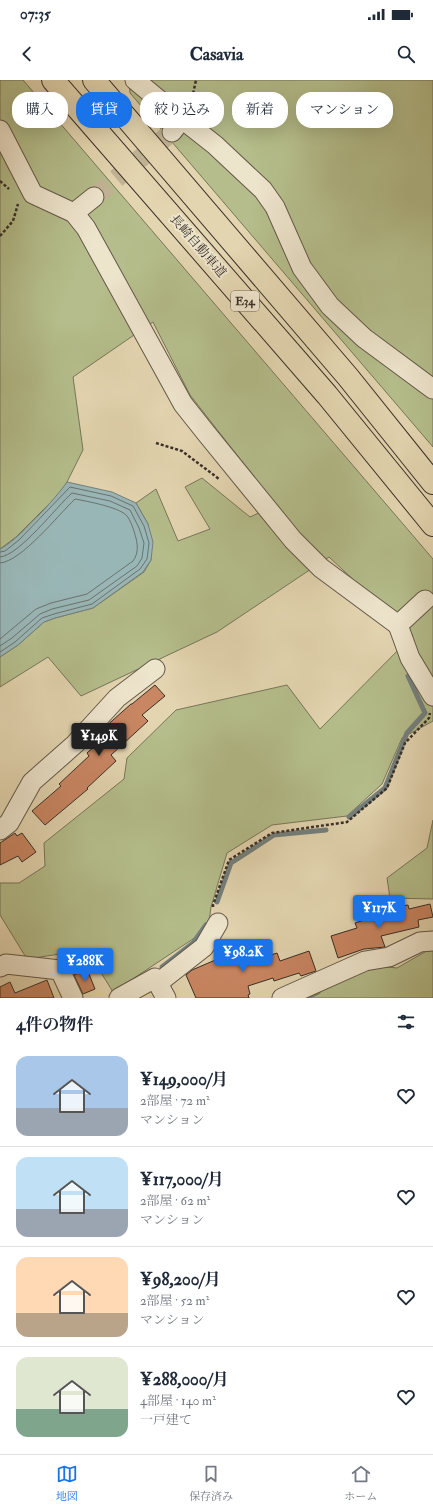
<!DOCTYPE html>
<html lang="ja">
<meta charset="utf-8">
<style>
:root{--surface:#fff;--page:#f6f6f7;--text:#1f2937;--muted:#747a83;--line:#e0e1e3;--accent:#1a73e8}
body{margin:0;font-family:"IM FELL Double Pica","Noto Serif JP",serif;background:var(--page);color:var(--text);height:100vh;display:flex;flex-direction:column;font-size:15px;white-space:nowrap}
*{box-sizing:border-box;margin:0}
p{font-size:13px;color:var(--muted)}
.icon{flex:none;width:22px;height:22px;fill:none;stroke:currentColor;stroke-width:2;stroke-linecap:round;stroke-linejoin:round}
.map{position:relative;height:918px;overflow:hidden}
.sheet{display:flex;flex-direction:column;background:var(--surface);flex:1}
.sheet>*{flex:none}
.top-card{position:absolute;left:12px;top:12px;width:409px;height:36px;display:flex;gap:8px}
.price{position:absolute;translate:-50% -34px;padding:0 9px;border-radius:4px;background:var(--accent);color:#fff;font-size:13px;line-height:26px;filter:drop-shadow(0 1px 2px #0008)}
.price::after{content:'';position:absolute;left:50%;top:24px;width:12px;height:9px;margin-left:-6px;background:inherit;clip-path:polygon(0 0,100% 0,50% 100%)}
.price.current{background:#222;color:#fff}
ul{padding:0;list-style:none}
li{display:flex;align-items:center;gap:12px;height:100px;padding:0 16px}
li+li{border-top:1px solid var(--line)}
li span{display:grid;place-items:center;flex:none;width:112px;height:80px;border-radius:12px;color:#555}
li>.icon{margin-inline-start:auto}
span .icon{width:48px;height:48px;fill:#fffc;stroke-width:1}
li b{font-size:17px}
h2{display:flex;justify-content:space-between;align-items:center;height:48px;padding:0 16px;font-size:17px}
.chip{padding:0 14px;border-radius:16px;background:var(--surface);box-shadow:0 4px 16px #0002;font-size:14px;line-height:36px}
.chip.current{background:var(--accent);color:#fff}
.status{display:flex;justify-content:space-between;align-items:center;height:28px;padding:0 20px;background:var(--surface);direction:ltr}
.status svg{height:11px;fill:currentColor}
header{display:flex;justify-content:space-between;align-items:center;height:52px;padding:0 16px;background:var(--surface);font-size:18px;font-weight:800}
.tabs{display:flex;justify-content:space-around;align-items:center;height:56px;border-top:1px solid var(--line);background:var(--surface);font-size:11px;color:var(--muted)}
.tabs a{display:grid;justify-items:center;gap:2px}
.tabs .current{color:var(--accent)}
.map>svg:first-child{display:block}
.green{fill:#b4bd8b;stroke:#77765a}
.water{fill:#99b6b6;stroke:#73807d}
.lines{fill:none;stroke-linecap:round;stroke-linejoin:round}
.shore{stroke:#6a726f;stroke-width:1}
.stream{stroke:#73807d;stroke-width:5}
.building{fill:#c98662;stroke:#3a2f28}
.street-tunnel{stroke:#c1b495;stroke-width:19;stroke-dasharray:19 10;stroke-linecap:butt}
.street-casing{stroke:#64584a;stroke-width:21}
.highway-casing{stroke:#3a2f28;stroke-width:24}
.path{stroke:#3a2f28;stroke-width:2.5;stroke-dasharray:3 2;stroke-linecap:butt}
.street{stroke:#ede4cc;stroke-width:19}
.highway{stroke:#e3d5b0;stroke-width:22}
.labels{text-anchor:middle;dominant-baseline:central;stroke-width:4;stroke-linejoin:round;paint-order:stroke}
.shield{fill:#ede4cc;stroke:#706559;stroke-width:1}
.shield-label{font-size:12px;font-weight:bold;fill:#3a2f28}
.street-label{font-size:13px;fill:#3a2f28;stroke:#ede4cc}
</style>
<div class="status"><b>07:35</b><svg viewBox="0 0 49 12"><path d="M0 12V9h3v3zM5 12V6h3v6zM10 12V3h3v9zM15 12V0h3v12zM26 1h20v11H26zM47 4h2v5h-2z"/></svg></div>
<header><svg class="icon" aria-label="back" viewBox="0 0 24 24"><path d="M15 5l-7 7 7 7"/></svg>Casavia<svg class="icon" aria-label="search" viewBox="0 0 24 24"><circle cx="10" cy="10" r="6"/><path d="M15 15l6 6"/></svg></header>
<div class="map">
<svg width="433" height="918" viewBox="0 0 433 918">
<rect width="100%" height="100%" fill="#e3d5b0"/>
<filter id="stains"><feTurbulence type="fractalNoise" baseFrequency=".005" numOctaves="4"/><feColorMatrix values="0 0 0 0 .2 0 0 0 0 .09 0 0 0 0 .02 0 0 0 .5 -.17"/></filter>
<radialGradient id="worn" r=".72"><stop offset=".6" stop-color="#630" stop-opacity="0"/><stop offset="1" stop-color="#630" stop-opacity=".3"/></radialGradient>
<g class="green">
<polygon points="0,0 23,0 433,479 433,641 402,658 382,704 347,736 272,745 227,773 211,827 208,849 113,912 87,870 27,879 0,835 0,803 19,803 45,786 44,763 124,699 127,678 176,630 287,605 320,649 413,555 329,477 217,552 81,616 48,577 0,607 0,577 18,565 44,542 55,538 93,528 144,492 151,480 148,444 136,423 156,409 178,461 210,449 185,407 202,398 250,437 276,425 190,315 153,242 73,297 83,370 67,402 61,412 16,457 0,469"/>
<polygon points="129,0 433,0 433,367 130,13"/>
<polygon points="433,740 433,819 390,818 387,798 427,768"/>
<polygon points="430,869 433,871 433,918 297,918 368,885 397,888"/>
</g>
<path class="water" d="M67,402L112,412L136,423L148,444L153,462L151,480L143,492L93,528L55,538L44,542L18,565L0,577V469C16,462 57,417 67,402Z"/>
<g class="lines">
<g class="shore">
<polyline points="0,472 5,471 19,460 70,407 111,416 133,426 144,446 149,463 147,479 140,489 92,524 54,534 42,538 15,562 0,572"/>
<path d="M0,477C19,476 57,426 72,413L110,421L130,430L139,448L144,463L142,478L137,486L89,520L52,529L40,534L12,558L0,566"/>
<path d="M0,483C21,482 59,434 75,419C86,421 118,427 126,435C131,440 134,451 136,458C138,467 138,474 133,481L87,514L51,523L36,529L0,559"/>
</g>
<g class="stream">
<polyline points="349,737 385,708 407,653 425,633 408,596"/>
<polyline points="217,822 231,783 274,755 326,750"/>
<polyline points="162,887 193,863 206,845"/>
<polyline points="306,918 318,912"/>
</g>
</g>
<g class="building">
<polygon points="155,605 165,616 142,635 148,641 111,675 116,681 87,708 88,709 45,745 32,731 61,706 59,704 89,676 87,673 109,653 104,648 131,624 132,624"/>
<polygon points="15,753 17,756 22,753 36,772 22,782 18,776 0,785 0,763"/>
<polygon points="430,824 433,837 418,840 419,847 381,856 385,867 364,869 338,878 331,856 357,848 355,843 391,831 390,828 408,825 409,829"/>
<polygon points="232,861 243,884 277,873 280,881 309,871 316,891 301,896 299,893 274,901 273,898 248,906 250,914 248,915 249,918 196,918 186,895 192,890 220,878 216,869"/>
<polygon points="87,889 95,909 83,914 74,895"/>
<polygon points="47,900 54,918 0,918 0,907 10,902 15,913"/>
</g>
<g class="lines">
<polyline class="street-tunnel" points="94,117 172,52"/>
<g class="street-casing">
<g id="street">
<polyline points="135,0 182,39 215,65 263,110 275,127 302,188 330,226 364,258 433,309"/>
<polyline points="0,50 33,114 74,133 86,148 183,324 206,353 293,460 321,488 398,545 425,520"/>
<polyline points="172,52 182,39"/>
<polyline points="74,133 94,117"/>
<polyline points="398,545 410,578 433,616"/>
<polyline points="0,750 9,743 32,702 75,664 117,618 155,589"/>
<polyline points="0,887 6,884 60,890 73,918"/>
<polyline points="158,903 204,867 218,843"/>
<polyline points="119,918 155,898 166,918"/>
<polyline points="282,918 365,881 389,877 420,862 433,861"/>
</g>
</g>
<g class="highway-casing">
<g id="highway">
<polyline points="53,0 327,315 433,445"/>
<polyline points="94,0 348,297 433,403"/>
</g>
</g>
<g class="path">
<polyline points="190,23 193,14 196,0"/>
<polyline points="0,101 9,109"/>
<polyline points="0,156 13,141 18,124"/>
<polyline points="156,363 182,371 219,399"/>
<polyline points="213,827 213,825 229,780 272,753 347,742 387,708 405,663 429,638 430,633"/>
</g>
<use href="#street" class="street"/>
<use href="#highway" class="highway"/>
</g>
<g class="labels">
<rect class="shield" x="231" y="211" width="28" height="20" rx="3"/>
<g class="shield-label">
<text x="245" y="221">E34</text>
</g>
<g class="street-label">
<text transform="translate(198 166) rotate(49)">長崎自動車道</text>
</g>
</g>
<rect width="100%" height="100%" filter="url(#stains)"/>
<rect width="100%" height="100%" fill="url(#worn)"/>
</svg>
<b class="price current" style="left:99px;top:677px">¥149K</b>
<b class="price" style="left:379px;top:849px">¥117K</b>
<b class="price" style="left:243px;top:893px">¥98.2K</b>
<b class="price" style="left:85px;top:902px">¥288K</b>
<div class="top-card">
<a class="chip">購入</a>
<a class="chip current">賃貸</a>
<a class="chip">絞り込み</a>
<a class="chip">新着</a>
<a class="chip">マンション</a>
</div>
</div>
<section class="sheet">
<h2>4件の物件<svg class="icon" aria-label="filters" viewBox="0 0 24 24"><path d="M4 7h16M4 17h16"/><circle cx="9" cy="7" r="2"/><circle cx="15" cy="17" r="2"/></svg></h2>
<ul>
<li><span style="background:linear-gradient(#a9c7e8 65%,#9aa5b1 0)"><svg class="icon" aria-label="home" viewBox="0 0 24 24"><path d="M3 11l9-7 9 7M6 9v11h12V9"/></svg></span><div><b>¥149,000/月</b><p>2部屋 · 72 m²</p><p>マンション</p></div><svg class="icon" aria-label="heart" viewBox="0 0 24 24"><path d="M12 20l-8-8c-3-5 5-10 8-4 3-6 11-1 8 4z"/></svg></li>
<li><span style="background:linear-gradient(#bfe0f5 65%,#9aa5b1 0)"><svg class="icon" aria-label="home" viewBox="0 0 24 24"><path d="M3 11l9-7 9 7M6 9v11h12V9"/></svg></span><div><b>¥117,000/月</b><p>2部屋 · 62 m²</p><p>マンション</p></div><svg class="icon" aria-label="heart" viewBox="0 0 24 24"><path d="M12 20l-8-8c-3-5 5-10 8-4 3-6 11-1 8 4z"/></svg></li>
<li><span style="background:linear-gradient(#ffd9b3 70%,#b9a48a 0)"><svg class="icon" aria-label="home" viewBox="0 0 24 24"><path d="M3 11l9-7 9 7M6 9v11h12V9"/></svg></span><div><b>¥98,200/月</b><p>2部屋 · 52 m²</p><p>マンション</p></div><svg class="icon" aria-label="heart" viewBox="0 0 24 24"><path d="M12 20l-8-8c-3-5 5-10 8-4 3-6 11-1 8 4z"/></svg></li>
<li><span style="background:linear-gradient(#dfe7d0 65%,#7fa58c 0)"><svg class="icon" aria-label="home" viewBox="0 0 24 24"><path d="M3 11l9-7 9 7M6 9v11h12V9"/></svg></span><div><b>¥288,000/月</b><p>4部屋 · 140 m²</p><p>一戸建て</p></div><svg class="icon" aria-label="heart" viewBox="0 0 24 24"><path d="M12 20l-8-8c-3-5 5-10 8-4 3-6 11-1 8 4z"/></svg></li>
</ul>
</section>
<nav class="tabs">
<a class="current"><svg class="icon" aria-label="map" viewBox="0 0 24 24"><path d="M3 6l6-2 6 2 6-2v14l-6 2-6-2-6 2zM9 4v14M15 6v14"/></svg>地図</a>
<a><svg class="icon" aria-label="saved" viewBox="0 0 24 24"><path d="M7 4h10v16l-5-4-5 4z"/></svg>保存済み</a>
<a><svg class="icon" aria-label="home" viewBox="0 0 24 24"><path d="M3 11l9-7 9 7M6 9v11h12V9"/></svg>ホーム</a>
</nav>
